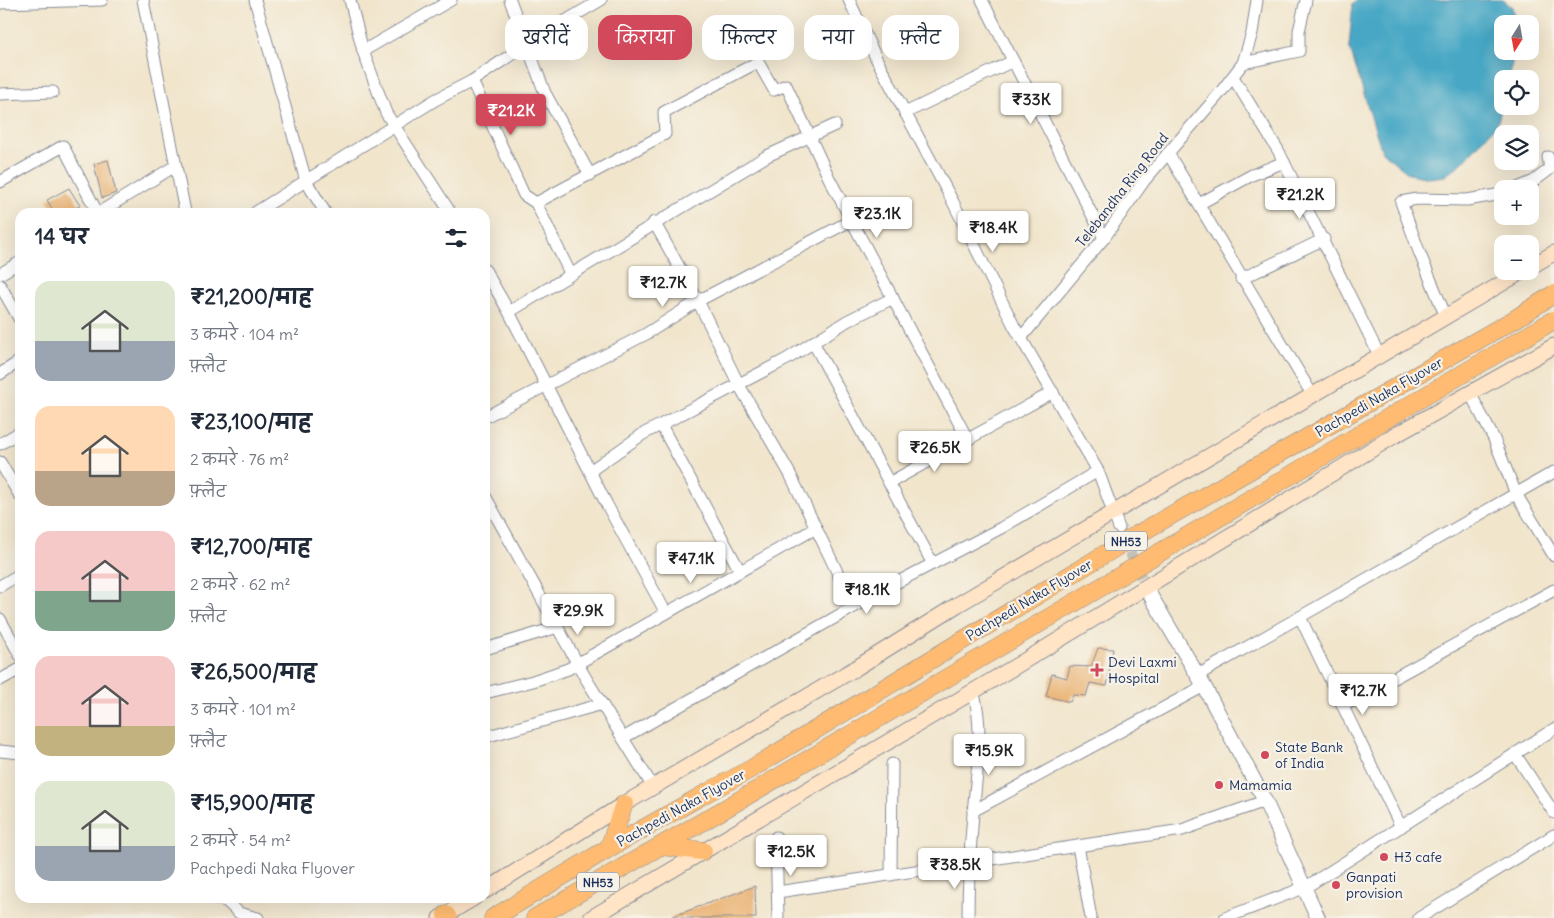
<!DOCTYPE html>
<html lang="hi">
<meta charset="utf-8">
<style>
:root{--surface:#fff;--page:#f6f6f7;--text:#1f2937;--muted:#747a83;--accent:#d1495b}
body{margin:0;font-family:Delius,"Playpen Sans Deva",sans-serif;background:var(--page);color:var(--text);height:100vh;display:flex;flex-direction:column;font-size:19px;white-space:nowrap}
*{box-sizing:border-box;margin:0}
p{font-size:16px;color:var(--muted)}
.icon{flex:none;width:28px;height:28px;fill:none;stroke:currentColor;stroke-width:2;stroke-linecap:round;stroke-linejoin:round}
.map{position:relative;flex:1;overflow:hidden}
.drawer{position:absolute;left:15px;top:208px;width:475px;height:695px;display:flex;flex-direction:column;background:var(--surface);border-radius:15px;box-shadow:0 5px 20px #0002}
.drawer>*{flex:none}
.top-card{position:absolute;left:505px;top:15px;width:475px;height:45px;display:flex;gap:10px}
.needle{width:32px;rotate:191deg}
.controls{position:absolute;left:1494px;top:15px;display:grid;gap:10px}
.controls a{display:grid;place-items:center;width:45px;height:45px;border-radius:10px;background:var(--surface);box-shadow:0 5px 20px #0002;font-size:25px}
.price{position:absolute;translate:-50% -42px;padding:0 11px;border-radius:5px;background:#fff;color:#222;font-size:16px;line-height:32px;filter:drop-shadow(0 1px 2px #0008)}
.price::after{content:'';position:absolute;left:50%;top:30px;width:15px;height:11px;margin-left:-8px;background:inherit;clip-path:polygon(0 0,100% 0,50% 100%)}
.price.selected{background:var(--accent);color:#fff}
ul{padding:0;list-style:none}
li{display:flex;align-items:center;gap:15px;height:125px;padding:0 20px}
li span{display:grid;place-items:center;flex:none;width:140px;height:100px;border-radius:15px;color:#555}
li>.icon{margin-inline-start:auto}
span .icon{width:60px;height:60px;fill:#fffc;stroke-width:1}
li b{font-size:21px}
h2{display:flex;justify-content:space-between;align-items:center;height:60px;padding:0 20px;font-size:21px}
.tag{padding:0 18px;border-radius:15px;background:var(--surface);box-shadow:0 5px 20px #0002;font-size:18px;line-height:45px}
.tag.selected{background:var(--accent);color:#fff}
.map>svg:first-child{display:block}
.water{fill:#46a7c5;stroke:#306b92}
.building{fill:#e9ad6a}
.lines{fill:none;stroke-linecap:round;stroke-linejoin:round}
.minor-tunnel{stroke:#c6c1b6;stroke-width:11;stroke-dasharray:11 5.5;stroke-linecap:butt}
.minor-casing{stroke:#868a95;stroke-width:13}
.tertiary-casing{stroke:#868a95;stroke-width:16}
.secondary-casing{stroke:#868a95;stroke-width:17}
.trunk-casing{stroke:#868a95;stroke-width:19}
.minor{stroke:#fff;stroke-width:11}
.tertiary{stroke:#fff;stroke-width:14}
.secondary{stroke:#ffe4c6;stroke-width:15}
.trunk{stroke:#febb71;stroke-width:18}
.trunk-bridge-casing{stroke:#868a95;stroke-width:19;stroke-linecap:butt}
.trunk-bridge{stroke:#febb71;stroke-width:18}
.poi-dot{fill:#d1495b;stroke:#f7f3e8;stroke-width:2}
.labels{text-anchor:middle;dominant-baseline:central;stroke-width:4.5;stroke-linejoin:round;paint-order:stroke}
.shield{fill:#f7f3e8;stroke:#5d6a87;stroke-width:1}
.shield-label{font-size:12px;font-weight:bold;fill:#1b2f5e}
.street-label{font-size:14px;fill:#1b2f5e;stroke:#f7f3e8}
.poi-label{font-size:14px;fill:#1b2f5e;stroke:#f7f3e8;text-anchor:start}
</style>
<div class="map">
<svg width="1554" height="918" viewBox="0 0 1554 918">
<rect width="100%" height="100%" fill="#f7f3e8"/>
<filter id="ink" filterUnits="userSpaceOnUse"><feTurbulence type="fractalNoise" baseFrequency=".02" numOctaves="2"/><feDisplacementMap in="SourceGraphic" scale="10" xChannelSelector="R" yChannelSelector="G"/><feConvolveMatrix kernelMatrix="1 2 1 2 8 2 1 2 1" color-interpolation-filters="sRGB"/></filter>
<filter id="wash" filterUnits="userSpaceOnUse"><feTurbulence type="fractalNoise" baseFrequency=".0096" numOctaves="4" result="noise"/><feDisplacementMap in="SourceGraphic" scale="20" xChannelSelector="R" yChannelSelector="G"/><feGaussianBlur stdDeviation="1.12" result="paint"/><feColorMatrix in="noise" values="0 0 0 0 0 0 0 0 0 0 0 0 0 0 0 0 0 1.4 0 .05"/><feComposite in="paint" operator="in"/></filter>
<g filter="url(#wash)">
<rect width="100%" height="100%" fill="#f1e5cc"/>
<polygon class="water" points="1356,0 1503,0 1512,7 1516,24 1502,24 1502,51 1515,51 1508,79 1502,79 1502,103 1498,123 1462,163 1445,176 1430,178 1409,174 1382,152 1349,46 1353,3"/>
<g id="blocks">
<g class="building">
<polygon points="108,160 116,193 102,198 94,164"/>
<polygon points="69,188 80,206 75,208 77,212 54,212 47,200"/>
<polygon points="1098,648 1113,649 1107,686 1090,683 1086,696 1073,695 1070,702 1046,696 1052,674 1067,678 1070,666 1091,667"/>
<polygon points="755,886 756,918 671,918 671,917"/>
</g>
</g>
</g>
<g filter="url(#ink)">
<use href="#blocks" fill-opacity="0" stroke="#868a95" stroke-width="1"/>
<g class="lines">
<polyline class="minor-tunnel" points="1123,537 1142,579"/>
<g class="minor-casing">
<g id="minor">
<polyline points="143,0 185,212"/>
<polyline points="255,0 306,181 325,212"/>
<polyline points="350,0 363,51 386,113 450,212"/>
<polyline points="510,0 545,93 590,175"/>
<polyline points="849,0 876,58 953,202 1014,326 1098,471 1119,528"/>
<polyline points="982,0 1104,238"/>
<polyline points="0,3 102,0"/>
<polyline points="363,51 451,0"/>
<polyline points="1243,63 1299,51 1299,31 1306,0"/>
<polyline points="1233,77 1278,150 1380,357"/>
<polyline points="472,81 524,195 536,203 570,273"/>
<polyline points="0,94 53,92"/>
<polyline points="905,113 1013,61"/>
<polyline points="1168,153 1313,396"/>
<polyline points="0,182 63,146 97,212"/>
<polyline points="1515,189 1534,181 1550,169 1548,157"/>
<polyline points="536,203 665,134 664,112 758,62 774,90 786,85 829,178 968,440"/>
<polyline points="1199,204 1252,175 1284,162"/>
<polyline points="100,212 175,166"/>
<polyline points="256,212 435,100 472,81 538,37 601,0"/>
<polyline points="654,222 698,301 739,385 790,474 854,607"/>
<polyline points="485,270 509,312 607,505 666,613"/>
<polyline points="0,274 20,262"/>
<polyline points="1241,279 1324,239"/>
<polyline points="0,285 20,320"/>
<polyline points="509,312 767,156 835,125"/>
<polyline points="1446,317 1420,254 1401,202 1417,199 1467,200 1502,194"/>
<polyline points="1021,338 1104,238 1144,181 1220,93 1243,63 1252,33 1257,0"/>
<polyline points="813,342 933,564"/>
<polyline points="0,374 20,361"/>
<polyline points="1470,393 1494,439 1516,494 1554,556"/>
<polyline points="485,417 646,334 698,301 852,220"/>
<polyline points="661,425 740,571"/>
<polyline points="0,444 20,432"/>
<polyline points="0,462 20,496"/>
<polyline points="590,471 643,434 787,359 847,321 893,298"/>
<polyline points="889,483 1053,392"/>
<polyline points="485,496 585,677 653,787"/>
<polyline points="0,586 20,574"/>
<polyline points="1300,617 1401,827"/>
<polyline points="0,619 20,655"/>
<polyline points="485,649 558,627"/>
<polyline points="1198,675 1554,472"/>
<polyline points="0,680 20,669"/>
<polyline points="485,693 533,681 568,669 816,528"/>
<polyline points="1343,706 1554,590"/>
<polyline points="485,737 602,704"/>
<polyline points="623,738 896,583 1001,528 1098,471"/>
<polyline points="0,751 20,753"/>
<polyline points="1515,754 1554,813"/>
<polyline points="973,811 1204,686"/>
<polyline points="776,837 778,918"/>
<polyline points="1078,846 1091,918"/>
<polyline points="891,875 892,764"/>
<polyline points="778,892 1182,830 1265,801"/>
<polyline points="211,898 226,901 239,913 258,918"/>
<path d="M968,918C968,883 970,849 973,814C976,775 985,729 973,691"/>
<polyline points="1225,918 1306,887 1554,729"/>
<polyline points="1419,918 1554,835"/>
</g>
</g>
<g class="tertiary-casing">
<polyline id="tertiary" points="1146,588 1204,686 1265,801 1318,918"/>
</g>
<g class="secondary-casing">
<g id="secondary">
<polyline points="1530,267 1554,253"/>
<polyline points="485,891 624,804 856,668 957,605 1523,271"/>
<polyline points="440,918 474,898"/>
<polyline points="591,918 1016,666 1392,437 1554,346"/>
</g>
</g>
<g class="trunk-casing">
<g id="trunk">
<polyline points="661,846 703,851"/>
<polyline points="609,848 624,804"/>
<polyline points="446,915 448,918"/>
<polyline points="493,918 609,848 703,795"/>
<polyline points="535,918 716,814"/>
</g>
</g>
<use href="#minor" class="minor"/>
<use href="#tertiary" class="tertiary"/>
<use href="#secondary" class="secondary"/>
<use href="#trunk" class="trunk"/>
<g class="trunk-bridge-casing">
<g id="trunk-bridge">
<polyline points="703,795 751,769 1133,537 1515,319 1554,294"/>
<polyline points="716,814 1554,320"/>
</g>
</g>
<use href="#trunk-bridge" class="trunk-bridge"/>
</g>
</g>
<g class="poi-dot">
<path d="M1094.5 662.5h5v5h5v5h-5v5h-5v-5h-5v-5h5z"/>
<circle cx="1265" cy="755" r="5"/>
<circle cx="1219" cy="785" r="5"/>
<circle cx="1384" cy="857" r="5"/>
<circle cx="1336" cy="885" r="5"/>
</g>
<g class="labels">
<g class="shield">
<rect x="1105" y="531.5" width="42" height="19" rx="4"/>
<rect x="577" y="872.5" width="42" height="19" rx="4"/>
</g>
<g class="shield-label">
<text x="1126" y="541">NH53</text>
<text x="598" y="882">NH53</text>
</g>
<g class="street-label">
<text transform="translate(1122 190) rotate(-52)">Telebandha Ring Road</text>
<text transform="translate(1379 397) rotate(-30)">Pachpedi Naka Flyover</text>
<text transform="translate(1029 600) rotate(-31)">Pachpedi Naka Flyover</text>
<text transform="translate(681 808) rotate(-29)">Pachpedi Naka Flyover</text>
</g>
<g class="poi-label">
<text x="1108" y="662">Devi Laxmi<tspan x="1108" dy="16">Hospital</tspan></text>
<text x="1275" y="747">State Bank<tspan x="1275" dy="16">of India</tspan></text>
<text x="1229" y="785">Mamamia</text>
<text x="1394" y="857">H3 cafe</text>
<text x="1346" y="877">Ganpati<tspan x="1346" dy="16">provision</tspan></text>
</g>
</g>
</svg>
<div class="controls">
<a><svg class="needle" viewBox="-14 -14 28 28"><path d="M0-13l5 13h-10z" fill="#e53935"/><path d="M0 13l5-13h-10z" fill="#747a83"/></svg></a>
<a><svg class="icon" aria-label="locate" viewBox="0 0 24 24"><circle cx="12" cy="12" r="6"/><path d="M12 2v4M12 18v4M2 12h4M18 12h4"/></svg></a>
<a><svg class="icon" aria-label="layers" viewBox="0 0 24 24"><path d="M12 4l9 5-9 5-9-5zM3 14l9 5 9-5"/></svg></a>
<a>+</a>
<a>−</a>
</div>
<b class="price" style="left:1031px;top:125px">₹33K</b>
<b class="price selected" style="left:511px;top:136px">₹21.2K</b>
<b class="price" style="left:1300px;top:220px">₹21.2K</b>
<b class="price" style="left:877px;top:239px">₹23.1K</b>
<b class="price" style="left:993px;top:253px">₹18.4K</b>
<b class="price" style="left:663px;top:308px">₹12.7K</b>
<b class="price" style="left:935px;top:473px">₹26.5K</b>
<b class="price" style="left:691px;top:584px">₹47.1K</b>
<b class="price" style="left:867px;top:615px">₹18.1K</b>
<b class="price" style="left:578px;top:636px">₹29.9K</b>
<b class="price" style="left:1363px;top:716px">₹12.7K</b>
<b class="price" style="left:989px;top:776px">₹15.9K</b>
<b class="price" style="left:791px;top:877px">₹12.5K</b>
<b class="price" style="left:955px;top:890px">₹38.5K</b>
<div class="top-card">
<a class="tag">खरीदें</a>
<a class="tag selected">किराया</a>
<a class="tag">फ़िल्टर</a>
<a class="tag">नया</a>
<a class="tag">फ़्लैट</a>
</div>
<section class="drawer">
<h2>14 घर<svg class="icon" aria-label="filters" viewBox="0 0 24 24"><path d="M4 7h16M4 17h16"/><circle cx="9" cy="7" r="2"/><circle cx="15" cy="17" r="2"/></svg></h2>
<ul>
<li><span style="background:linear-gradient(#dfe7d0 60%,#9aa5b1 0)"><svg class="icon" aria-label="home" viewBox="0 0 24 24"><path d="M3 11l9-7 9 7M6 9v11h12V9"/></svg></span><div><b>₹21,200/माह</b><p>3 कमरे · 104 m²</p><p>फ़्लैट</p></div></li>
<li><span style="background:linear-gradient(#ffd9b3 65%,#b9a48a 0)"><svg class="icon" aria-label="home" viewBox="0 0 24 24"><path d="M3 11l9-7 9 7M6 9v11h12V9"/></svg></span><div><b>₹23,100/माह</b><p>2 कमरे · 76 m²</p><p>फ़्लैट</p></div></li>
<li><span style="background:linear-gradient(#f6c9c9 60%,#7fa58c 0)"><svg class="icon" aria-label="home" viewBox="0 0 24 24"><path d="M3 11l9-7 9 7M6 9v11h12V9"/></svg></span><div><b>₹12,700/माह</b><p>2 कमरे · 62 m²</p><p>फ़्लैट</p></div></li>
<li><span style="background:linear-gradient(#f6c9c9 70%,#c2b280 0)"><svg class="icon" aria-label="home" viewBox="0 0 24 24"><path d="M3 11l9-7 9 7M6 9v11h12V9"/></svg></span><div><b>₹26,500/माह</b><p>3 कमरे · 101 m²</p><p>फ़्लैट</p></div></li>
<li><span style="background:linear-gradient(#dfe7d0 65%,#9aa5b1 0)"><svg class="icon" aria-label="home" viewBox="0 0 24 24"><path d="M3 11l9-7 9 7M6 9v11h12V9"/></svg></span><div><b>₹15,900/माह</b><p>2 कमरे · 54 m²</p><p>Pachpedi Naka Flyover</p></div></li>
</ul>
</section>
</div>
